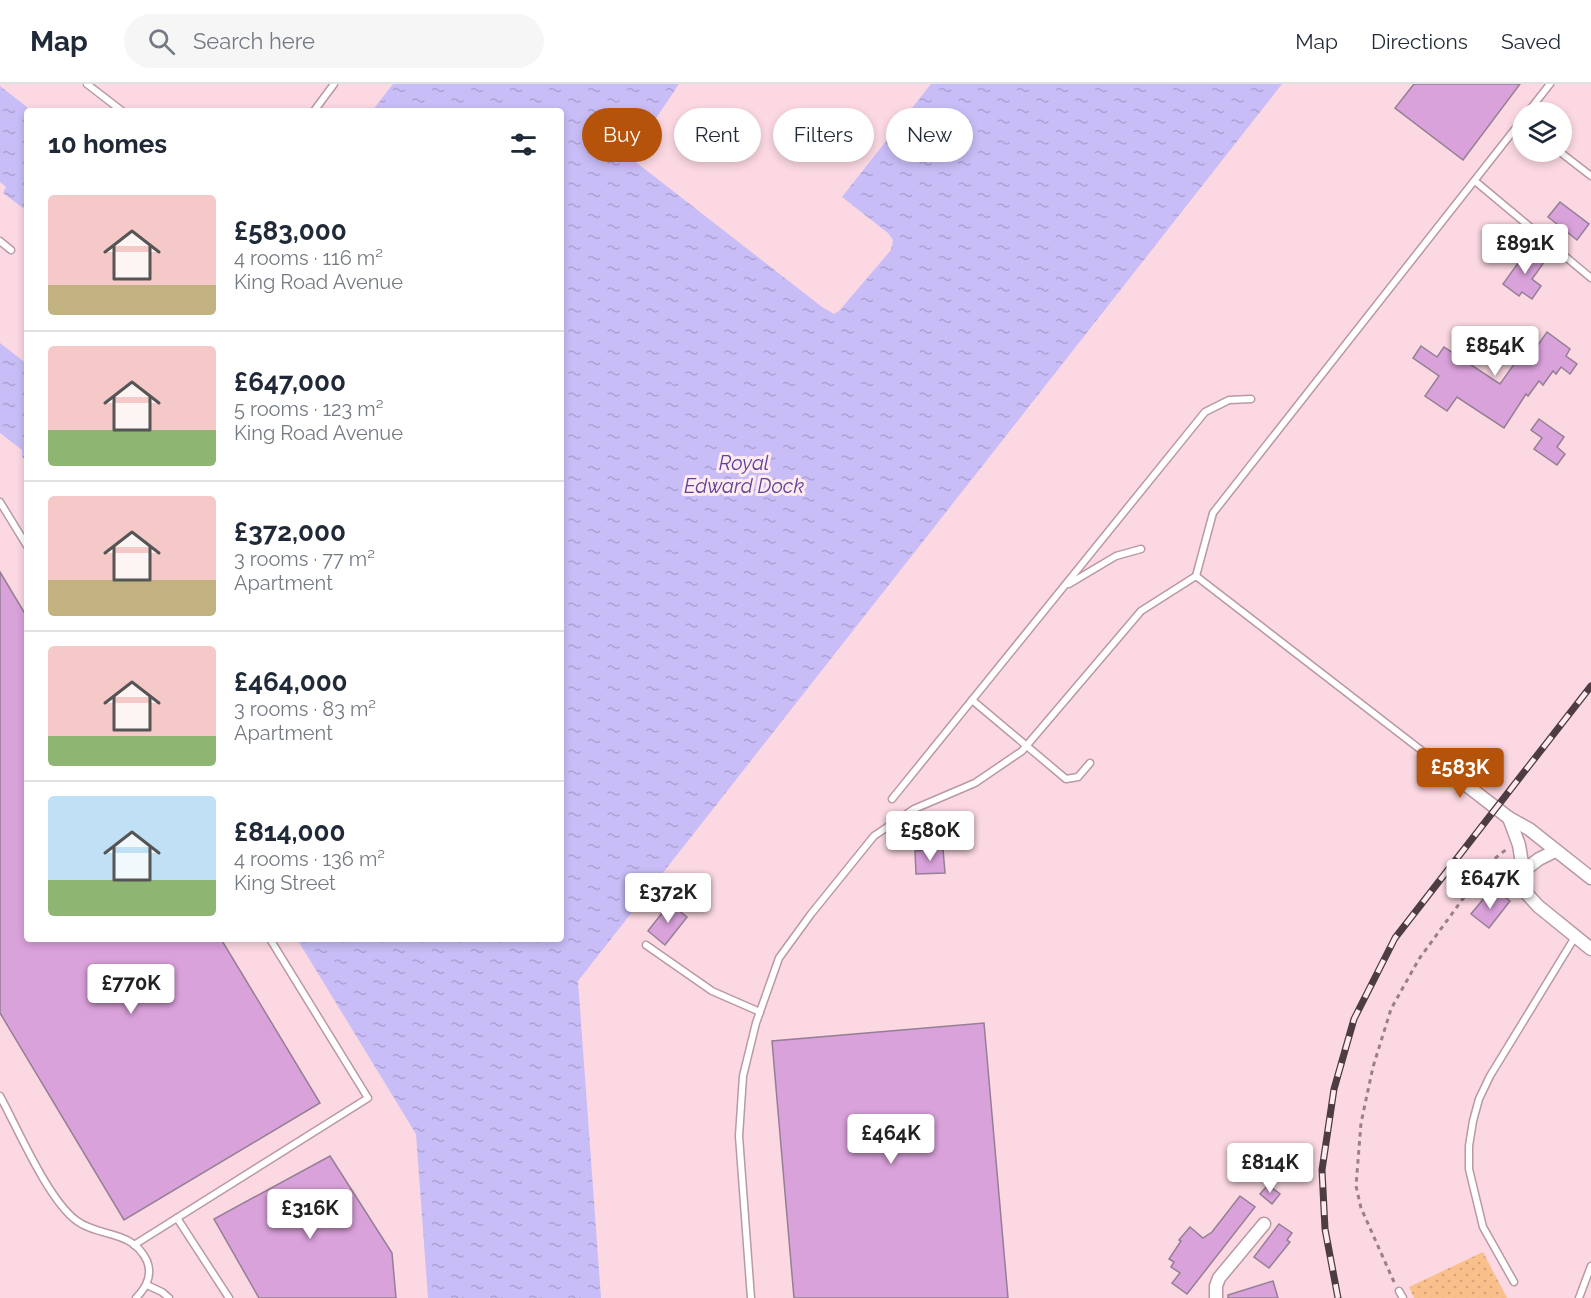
<!DOCTYPE html>
<meta charset="utf-8">
<style>
:root{--surface:#fff;--page:#f6f6f7;--text:#1f2937;--muted:#747a83;--line:#e0e1e3;--accent:#b45309}
body{margin:0;font-family:Raleway,sans-serif;background:var(--page);color:var(--text);height:100vh;display:flex;flex-direction:column;font-size:22px;white-space:nowrap}
*{box-sizing:border-box;margin:0}
p{font-size:20px;color:var(--muted)}
.icon{flex:none;width:33px;height:33px;fill:none;stroke:currentColor;stroke-width:2;stroke-linecap:round;stroke-linejoin:round}
.map{position:relative;flex:1;overflow:hidden}
.drawer{position:absolute;left:24px;top:24px;width:540px;height:834px;display:flex;flex-direction:column;background:var(--surface);border-radius:6px;box-shadow:0 3px 9px #0003}
.drawer>*{flex:none}
.banner{position:absolute;left:582px;top:24px;width:570px;height:54px;display:flex;gap:12px}
.fabs{position:absolute;left:1512px;top:18px;display:grid;gap:12px}
.fabs a{display:grid;place-items:center;width:60px;height:60px;border-radius:50%;background:var(--surface);box-shadow:0 3px 9px #0003;font-size:30px}
.price{position:absolute;translate:-50% -51px;padding:0 14px;border-radius:6px;background:#fff;color:#222;font-size:20px;line-height:39px;filter:drop-shadow(0 2px 3px #0008)}
.price::after{content:'';position:absolute;left:50%;top:36px;width:18px;height:14px;margin-left:-9px;background:inherit;clip-path:polygon(0 0,100% 0,50% 100%)}
.price.active{background:var(--accent);color:#fff}
ul{padding:0;list-style:none}
li{display:flex;align-items:center;gap:18px;height:150px;padding:0 24px}
li+li{border-top:2px solid var(--line)}
li span{display:grid;place-items:center;flex:none;width:168px;height:120px;border-radius:6px;color:#555}
li>.icon{margin-inline-start:auto}
span .icon{width:72px;height:72px;fill:#fffc;stroke-width:1}
li b{font-size:26px}
h2{display:flex;justify-content:space-between;align-items:center;height:72px;padding:0 24px;font-size:26px}
.tag{padding:0 21px;border-radius:27px;background:var(--surface);box-shadow:0 3px 9px #0003;font-size:21px;line-height:54px}
.tag.active{background:var(--accent);color:#fff}
header{display:flex;align-items:center;gap:36px;box-sizing:border-box;height:84px;padding:0 30px;background:var(--surface);border-bottom:2px solid var(--line)}
header strong{font-size:28px}
nav{display:flex;gap:33px;margin-inline-start:auto;font-size:21px}
.search{width:420px;height:54px;background:var(--page);display:flex;align-items:center;gap:15px;box-sizing:border-box;padding:0 21px;border-radius:33px;color:var(--muted);font-size:22px}
.map>svg:first-child{display:block}
.grass{fill:url(#grass-dots)}
.water{fill:url(#water-ripples)}
.building{fill:#daa2db;stroke:#947f94;stroke-width:1.5}
.lines{fill:none;stroke-linecap:round;stroke-linejoin:round}
.service-casing{stroke:#b999a3;stroke-width:9}
.minor-casing{stroke:#b999a3;stroke-width:15}
.path{stroke:#998088;stroke-width:3;stroke-dasharray:4.5 4.5;stroke-linecap:butt}
.service{stroke:#fff;stroke-width:6}
.minor{stroke:#fff;stroke-width:12}
.rail-casing{stroke:#4d3c42;stroke-width:7}
.rail{stroke:#ffeaf0;stroke-width:4.5;stroke-dasharray:14;stroke-linecap:butt}
.labels{text-anchor:middle;dominant-baseline:central;stroke-width:6;stroke-linejoin:round;paint-order:stroke}
.water-label{font-size:20px;font-style:italic;fill:#5b4497;stroke:#ffeaf0}
</style>
<header>
<strong>Map</strong>
<div class="search"><svg class="icon" aria-label="search" viewBox="0 0 24 24"><circle cx="10" cy="10" r="6"/><path d="M15 15l6 6"/></svg>Search here</div>
<nav><a>Map</a><a>Directions</a><a>Saved</a></nav>
</header>
<div class="map">
<svg width="1591" height="1214" viewBox="0 0 1591 1214">
<defs>
<pattern id="grass-dots" width="8" height="8" patternUnits="userSpaceOnUse" patternTransform="scale(1.5)"><rect width="8" height="8" fill="#f9c08c"/><path d="M2 2h.1M6 6h.1" fill="none" stroke="#d5a478" stroke-width="1.8" stroke-linecap="round"/></pattern>
<pattern id="water-ripples" width="26" height="14" patternUnits="userSpaceOnUse" patternTransform="scale(1.5)"><rect width="26" height="14" fill="#c8bdf6"/><path d="M2 4q2-2 4 0t4 0M15 11q2-2 4 0t4 0" fill="none" stroke="#aba1d2"/></pattern>
</defs>
<rect width="100%" height="100%" fill="#fbd8e2"/>
<polygon class="grass" points="1483,1168 1507,1214 1414,1214 1409,1203"/>
<g class="water">
<polygon points="393,0 679,0 636,64 621,54 619,65 822,223 834,230 839,227 891,166 893,156 888,149 842,113 931,0 1282,0 578,897 601,1214 428,1214 416,1050 297,855 561,855 561,27 372,27"/>
<polygon points="0,2 27,23 27,127 3,109 6,103 0,98"/>
<polygon points="0,259 27,280 27,378 22,373 22,366 0,349"/>
</g>
<g class="building">
<polygon points="1414,0 1520,0 1463,76 1395,24"/>
<polygon points="1560,118 1589,140 1577,156 1548,133"/>
<polygon points="1529,164 1545,177 1532,195 1541,202 1532,215 1522,208 1519,212 1503,200"/>
<polygon points="1502,246 1533,268 1547,248 1570,265 1566,272 1577,280 1570,290 1561,283 1556,290 1553,287 1543,301 1539,297 1528,312 1526,310 1504,344 1457,313 1447,327 1425,312 1439,292 1413,274 1421,262 1437,273 1444,263 1500,300 1520,272 1496,255"/>
<polygon points="1539,335 1564,353 1557,363 1565,370 1557,381 1534,365 1542,354 1531,346"/>
<polygon points="0,488 27,533 27,855 221,855 320,1019 124,1136 0,929"/>
<polygon points="943,765 945,789 916,790 915,767"/>
<polygon points="1501,809 1510,817 1489,844 1471,830 1485,813 1493,819"/>
<polygon points="670,819 687,833 665,861 648,847"/>
<polygon points="984,939 1008,1214 794,1214 772,957"/>
<polygon points="330,1072 392,1169 396,1214 259,1214 214,1135"/>
<polygon points="1268,1101 1280,1110 1272,1120 1260,1110"/>
<polygon points="1240,1112 1255,1123 1187,1210 1172,1199 1180,1189 1171,1183 1174,1178 1169,1175 1181,1157 1179,1156 1190,1143 1203,1154 1212,1148"/>
<polygon points="1279,1140 1292,1149 1287,1156 1290,1158 1269,1184 1254,1173"/>
<polygon points="1273,1197 1278,1214 1228,1214 1228,1211"/>
</g>
<g class="lines">
<g class="service-casing">
<g id="service">
<polyline points="87,0 122,27"/>
<polyline points="314,27 334,0"/>
<polyline points="1528,28 1550,0"/>
<polyline points="1560,68 1591,92"/>
<polyline points="1475,97 1591,194"/>
<polyline points="0,157 11,166"/>
<polyline points="0,418 27,462"/>
<polyline points="1196,492 1213,429 1522,36"/>
<polyline points="1069,500 1116,472 1141,465"/>
<polyline points="972,616 1066,695 1078,693 1090,679"/>
<polyline points="892,715 1205,328 1229,316 1251,315"/>
<polyline points="1480,804 1496,793 1522,788"/>
<polyline points="646,861 712,907 760,928"/>
<path d="M0,1012C18,1045 48,1116 77,1137C100,1154 132,1145 147,1177C153,1192 146,1204 136,1214"/>
<polyline points="177,1134 229,1214"/>
<polyline points="134,1161 368,1014 270,855"/>
<polyline points="1514,1198 1483,1143 1469,1085 1469,1062 1473,1037 1479,1015 1490,992 1575,853"/>
<polyline points="147,1201 162,1208 169,1214"/>
<polyline points="1399,1207 1403,1214"/>
<polyline points="751,1214 739,1052 743,992 756,939 779,874 811,830 874,752 914,725 975,699 1022,667 1141,527 1196,492 1430,673"/>
<polyline points="1579,1214 1591,1182"/>
</g>
</g>
<g class="minor-casing">
<g id="minor">
<polyline points="1430,673 1509,734 1529,745 1591,794"/>
<polyline points="1509,734 1519,761 1527,810 1538,822 1591,865"/>
<polyline points="1522,788 1539,775 1555,767"/>
<polyline points="1216,1214 1216,1202 1219,1194 1264,1140"/>
</g>
</g>
<g class="path">
<polyline points="1483,788 1493,776 1508,764"/>
<polyline points="1394,1198 1361,1124 1356,1102 1361,1039 1373,983 1391,925 1419,875 1470,805"/>
</g>
<use href="#service" class="service"/>
<use href="#minor" class="minor"/>
<g class="rail-casing">
<polyline id="rail" points="1338,1214 1325,1145 1322,1086 1334,1005 1354,935 1395,854 1591,602"/>
</g>
<use href="#rail" class="rail"/>
</g>
<g class="labels">
<g class="water-label">
<text x="744" y="379">Royal<tspan x="744" dy="23">Edward Dock</tspan></text>
</g>
</g>
</svg>
<div class="fabs">
<a><svg class="icon" aria-label="layers" viewBox="0 0 24 24"><path d="M12 4l9 5-9 5-9-5zM3 14l9 5 9-5"/></svg></a>
</div>
<b class="price" style="left:1525px;top:191px">£891K</b>
<b class="price" style="left:1495px;top:293px">£854K</b>
<b class="price active" style="left:1460px;top:715px">£583K</b>
<b class="price" style="left:930px;top:778px">£580K</b>
<b class="price" style="left:1490px;top:826px">£647K</b>
<b class="price" style="left:668px;top:840px">£372K</b>
<b class="price" style="left:131px;top:931px">£770K</b>
<b class="price" style="left:891px;top:1081px">£464K</b>
<b class="price" style="left:1270px;top:1110px">£814K</b>
<b class="price" style="left:310px;top:1156px">£316K</b>
<div class="banner">
<a class="tag active">Buy</a>
<a class="tag">Rent</a>
<a class="tag">Filters</a>
<a class="tag">New</a>
</div>
<section class="drawer">
<h2>10 homes<svg class="icon" aria-label="filters" viewBox="0 0 24 24"><path d="M4 7h16M4 17h16"/><circle cx="9" cy="7" r="2"/><circle cx="15" cy="17" r="2"/></svg></h2>
<ul>
<li><span style="background:linear-gradient(#f6c9c9 75%,#c2b280 0)"><svg class="icon" aria-label="home" viewBox="0 0 24 24"><path d="M3 11l9-7 9 7M6 9v11h12V9"/></svg></span><div><b>£583,000</b><p>4 rooms · 116 m²</p><p>King Road Avenue</p></div></li>
<li><span style="background:linear-gradient(#f6c9c9 70%,#8fb573 0)"><svg class="icon" aria-label="home" viewBox="0 0 24 24"><path d="M3 11l9-7 9 7M6 9v11h12V9"/></svg></span><div><b>£647,000</b><p>5 rooms · 123 m²</p><p>King Road Avenue</p></div></li>
<li><span style="background:linear-gradient(#f6c9c9 70%,#c2b280 0)"><svg class="icon" aria-label="home" viewBox="0 0 24 24"><path d="M3 11l9-7 9 7M6 9v11h12V9"/></svg></span><div><b>£372,000</b><p>3 rooms · 77 m²</p><p>Apartment</p></div></li>
<li><span style="background:linear-gradient(#f6c9c9 75%,#8fb573 0)"><svg class="icon" aria-label="home" viewBox="0 0 24 24"><path d="M3 11l9-7 9 7M6 9v11h12V9"/></svg></span><div><b>£464,000</b><p>3 rooms · 83 m²</p><p>Apartment</p></div></li>
<li><span style="background:linear-gradient(#bfe0f5 70%,#8fb573 0)"><svg class="icon" aria-label="home" viewBox="0 0 24 24"><path d="M3 11l9-7 9 7M6 9v11h12V9"/></svg></span><div><b>£814,000</b><p>4 rooms · 136 m²</p><p>King Street</p></div></li>
</ul>
</section>
</div>
